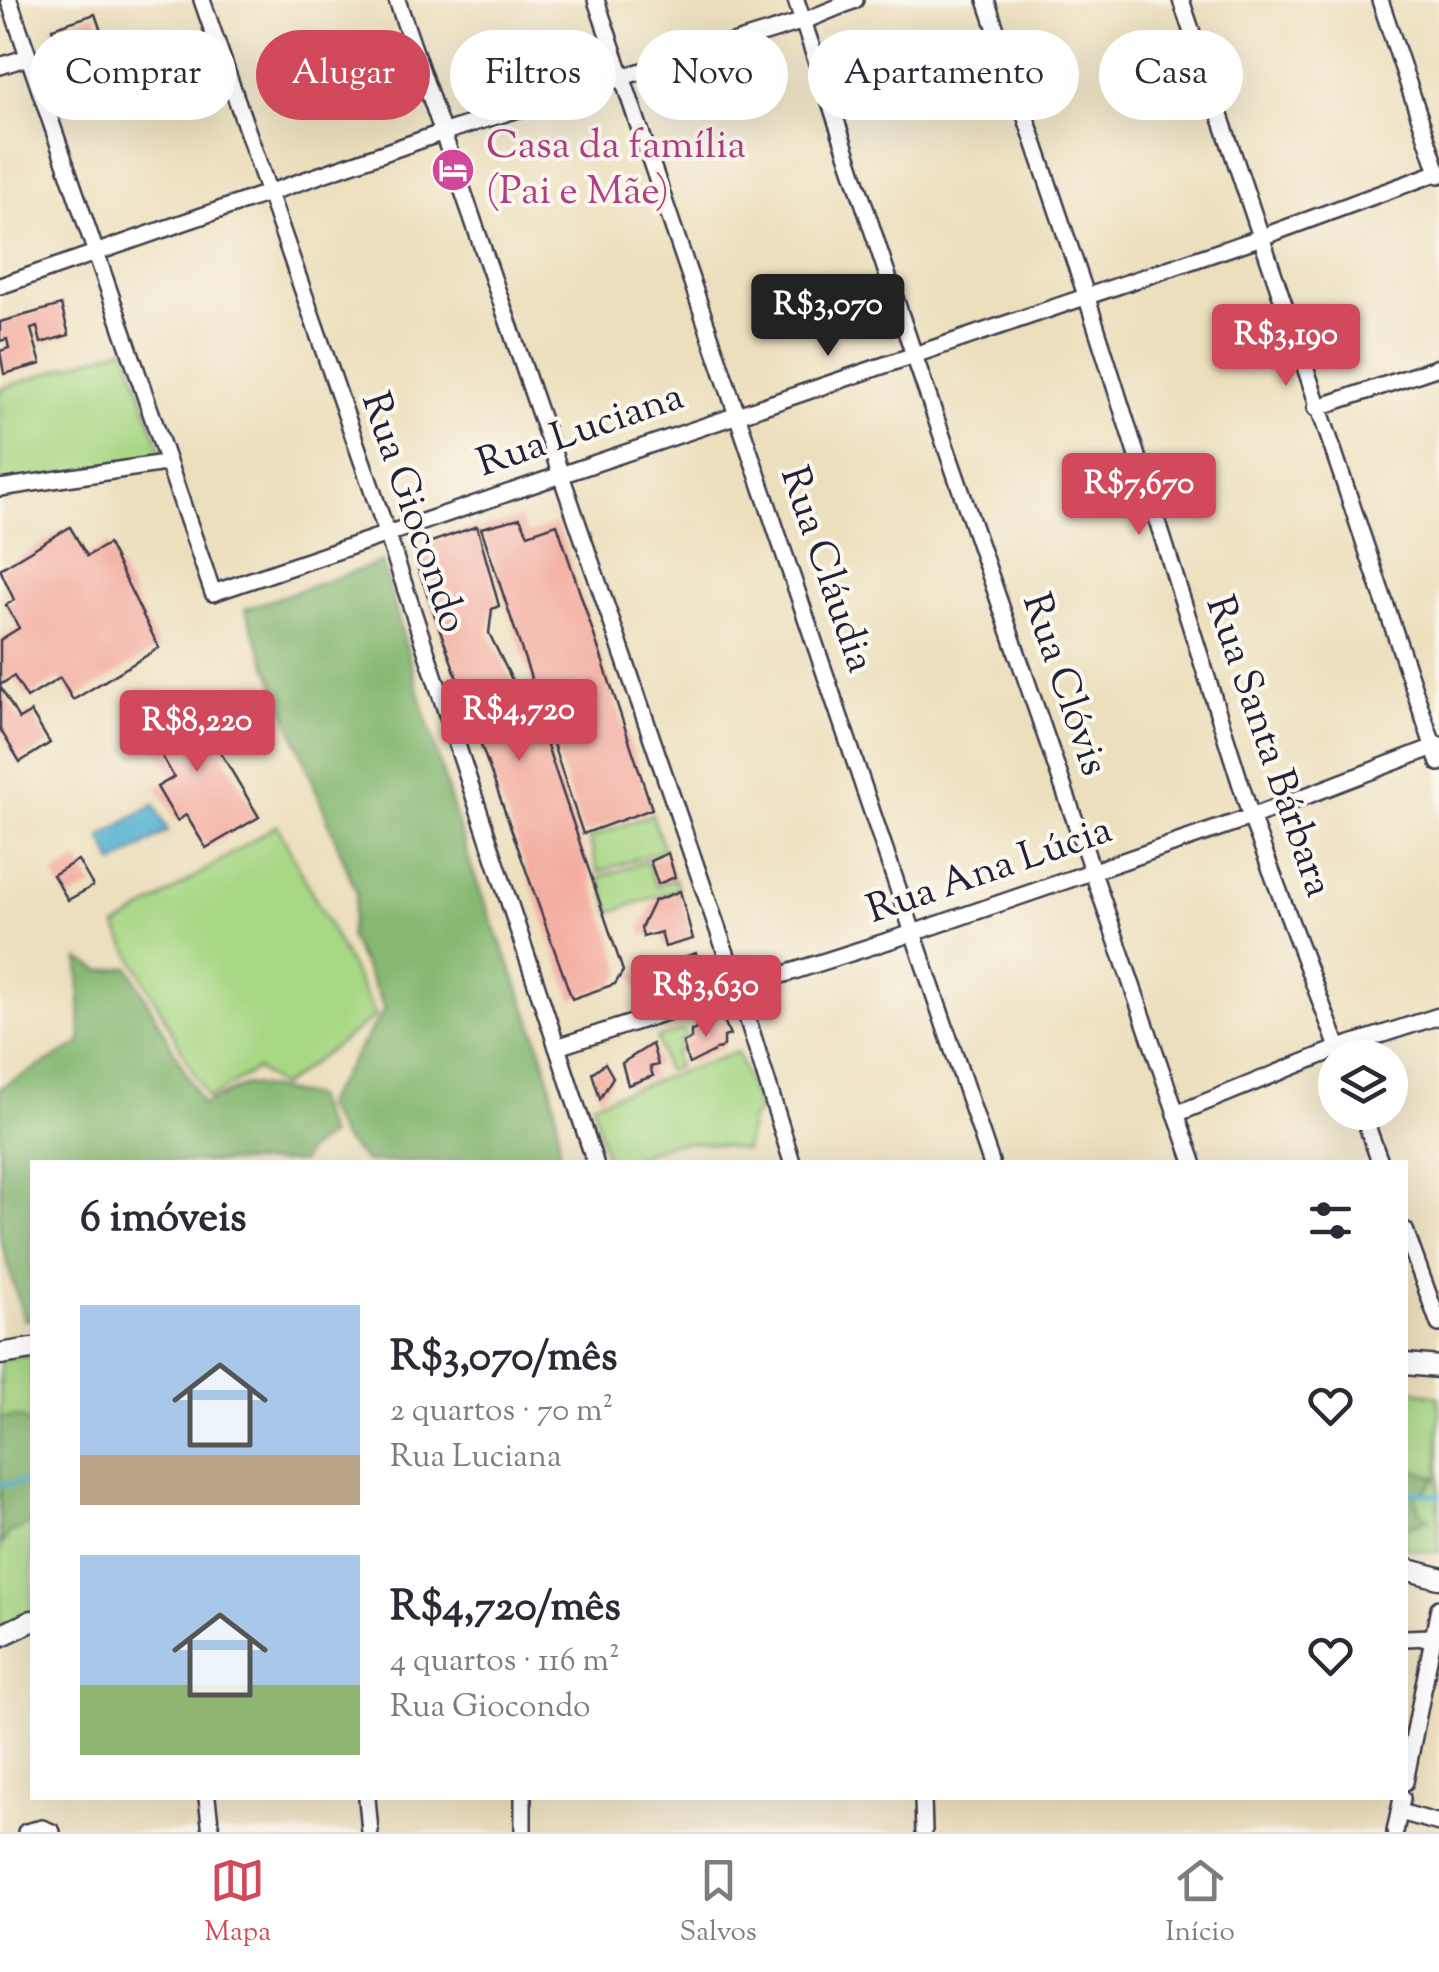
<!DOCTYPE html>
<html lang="pt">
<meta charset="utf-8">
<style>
:root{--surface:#fff;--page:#f2f2f3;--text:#2b2b33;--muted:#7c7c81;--line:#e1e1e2;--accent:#d1495b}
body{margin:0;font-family:"Sorts Mill Goudy",serif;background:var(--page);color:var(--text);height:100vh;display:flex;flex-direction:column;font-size:38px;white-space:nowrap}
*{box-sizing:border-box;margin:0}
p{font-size:32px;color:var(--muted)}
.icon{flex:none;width:55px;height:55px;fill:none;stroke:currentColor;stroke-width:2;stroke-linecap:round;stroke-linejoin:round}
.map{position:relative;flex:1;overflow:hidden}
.side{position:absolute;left:30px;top:1160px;width:1378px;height:640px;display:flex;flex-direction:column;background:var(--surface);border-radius:0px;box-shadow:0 10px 40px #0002}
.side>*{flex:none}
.top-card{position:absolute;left:30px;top:30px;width:1380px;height:90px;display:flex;gap:20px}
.buttons{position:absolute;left:1318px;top:1040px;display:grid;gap:20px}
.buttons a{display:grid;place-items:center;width:90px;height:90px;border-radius:50%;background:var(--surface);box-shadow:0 10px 40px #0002;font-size:50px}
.price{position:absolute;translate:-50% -85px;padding:0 22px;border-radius:10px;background:var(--accent);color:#fff;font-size:32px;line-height:65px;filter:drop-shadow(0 2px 5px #0008)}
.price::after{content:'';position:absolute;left:50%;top:60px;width:30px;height:22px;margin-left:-15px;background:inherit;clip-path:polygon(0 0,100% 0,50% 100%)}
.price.selected{background:#222;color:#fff}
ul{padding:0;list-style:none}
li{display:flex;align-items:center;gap:30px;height:250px;padding:0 50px}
li span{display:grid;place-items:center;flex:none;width:280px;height:200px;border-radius:0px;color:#555}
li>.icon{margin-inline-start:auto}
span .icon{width:120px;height:120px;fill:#fffc;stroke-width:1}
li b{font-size:42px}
h2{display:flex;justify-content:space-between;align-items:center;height:120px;padding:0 50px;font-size:42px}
.chip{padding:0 35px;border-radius:45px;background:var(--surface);box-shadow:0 10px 40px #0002;font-size:35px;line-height:90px}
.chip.selected{background:var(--accent);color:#fff}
.tabs{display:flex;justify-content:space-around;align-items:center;height:140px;border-top:2px solid var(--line);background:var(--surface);font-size:28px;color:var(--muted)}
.tabs a{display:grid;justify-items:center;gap:5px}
.tabs .selected{color:var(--accent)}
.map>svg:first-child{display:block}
.green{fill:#a8d785;stroke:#657c60;stroke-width:2.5}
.forest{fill:#86b872;stroke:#546d56;stroke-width:2.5}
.water{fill:#53afd1;stroke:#3a6886;stroke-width:2.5}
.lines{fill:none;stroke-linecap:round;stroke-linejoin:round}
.stream{stroke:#53afd1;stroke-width:5}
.building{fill:#f3aa9e}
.street-casing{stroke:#403e4e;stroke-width:20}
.secondary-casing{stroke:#403e4e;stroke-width:25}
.street{stroke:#fff;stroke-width:15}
.secondary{stroke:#fff;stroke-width:20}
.labels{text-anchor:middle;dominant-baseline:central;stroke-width:8;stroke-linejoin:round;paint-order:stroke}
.hotel-label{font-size:40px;fill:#b23c85;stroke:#fbf7ec;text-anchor:start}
.street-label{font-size:40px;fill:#22223b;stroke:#fbf7ec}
</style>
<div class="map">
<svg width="1439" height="1832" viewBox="0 0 1439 1832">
<rect width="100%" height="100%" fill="#fbf7ec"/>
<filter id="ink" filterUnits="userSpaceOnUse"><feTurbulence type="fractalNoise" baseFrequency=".01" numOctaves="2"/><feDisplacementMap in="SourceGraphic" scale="20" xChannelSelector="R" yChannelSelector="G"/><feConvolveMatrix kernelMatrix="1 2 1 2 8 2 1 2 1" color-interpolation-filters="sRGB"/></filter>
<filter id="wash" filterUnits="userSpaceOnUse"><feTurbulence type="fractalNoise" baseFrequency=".0048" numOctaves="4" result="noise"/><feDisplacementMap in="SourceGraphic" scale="40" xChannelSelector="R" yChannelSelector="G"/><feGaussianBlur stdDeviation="2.25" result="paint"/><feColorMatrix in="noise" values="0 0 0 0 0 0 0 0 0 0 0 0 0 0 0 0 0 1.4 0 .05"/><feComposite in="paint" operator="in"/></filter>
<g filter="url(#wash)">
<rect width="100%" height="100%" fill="#ecdfbd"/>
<g class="green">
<polygon points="126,347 165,463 0,488 0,389"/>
<polygon points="652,814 664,850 598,872 589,838"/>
<polygon points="277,825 376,1016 280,1087 257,1069 208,1099 116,927"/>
<polygon points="646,861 656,886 675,879 678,889 611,912 600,877"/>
<polygon points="684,1030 686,1037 679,1041 680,1050 674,1053 678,1067 666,1071 657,1038"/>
<path d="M737,1052L759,1112L751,1118L745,1150C720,1145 695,1139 671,1144C647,1149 632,1164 607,1162L592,1103Z"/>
<polygon points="32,1354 32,1610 0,1628 0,1359"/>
<polygon points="1405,1388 1439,1397 1439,1553 1405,1548"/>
</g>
<g class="forest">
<path d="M382,562C411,662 438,764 470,863C501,955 563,1065 559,1162H366L340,1136L323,1105L385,1009L349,936L357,894L245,609Z"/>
<polygon points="79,959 102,971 129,967 203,1105 247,1084 314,1097 329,1136 306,1152 302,1162 32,1162 32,1319 24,1320 0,1238 0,1088 81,1043"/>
<polygon points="19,1417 32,1424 32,1523 9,1533 0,1547 0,1418"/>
<polygon points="1405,1467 1436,1477 1428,1489 1415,1494 1421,1513 1430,1519 1405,1528"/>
</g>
<polygon class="water" points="154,804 168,831 114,864 101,837"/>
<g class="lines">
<g class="stream">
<polyline points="0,1484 32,1482"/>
<polyline points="1405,1491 1439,1496"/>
</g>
</g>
<g id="blocks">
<g class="building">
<polygon points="95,14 103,37 49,55 45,44 56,40 52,28"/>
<polygon points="61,305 69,335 41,343 37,327 31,329 41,364 4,374 0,351 9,348 7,339 0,341 0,322"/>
<polygon points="520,518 528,534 557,524 652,809 583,834 481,528"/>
<polygon points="477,526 499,606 492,609 489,633 515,686 522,718 535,710 623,971 615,984 572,999 415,560 426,554 425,544"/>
<polygon points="70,527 87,556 108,544 159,648 73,700 60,678 27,698 14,676 0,685 0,640 19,628 6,605 14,600 0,569"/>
<polygon points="0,686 19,719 31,712 50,743 20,762 0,729"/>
<polygon points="166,695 178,716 186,711 196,727 203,723 259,817 206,848 186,815 177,821 157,787 174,777 137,713"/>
<polygon points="668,853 675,877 658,884 650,861"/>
<polygon points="78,860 93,886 68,900 53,875"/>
<polygon points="680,891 693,939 665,947 661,932 643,937 641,928 654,901"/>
<polygon points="696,953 704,979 641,997 632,973"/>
<polygon points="723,1018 730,1035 724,1037 724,1046 689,1064 683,1043 691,1039 691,1031"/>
<polygon points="652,1044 658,1065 650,1067 653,1076 628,1085 622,1063"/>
<polygon points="605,1063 613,1077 600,1099 592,1073"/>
</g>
</g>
</g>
<g filter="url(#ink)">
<use href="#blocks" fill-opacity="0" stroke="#403e4e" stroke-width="2.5"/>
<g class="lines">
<g class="street-casing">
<g id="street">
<polyline points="9,0 213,593 1259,238 1439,172"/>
<polyline points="202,0 387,533 595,1162"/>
<polyline points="397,0 738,988 792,1162"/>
<polyline points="596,0 991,1162"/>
<polyline points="796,0 914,355 1193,1162"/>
<polyline points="986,0 1086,295 1251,817 1342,1058"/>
<polyline points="1181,0 1439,763"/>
<polyline points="1380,0 1439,175"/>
<polyline points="0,66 28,57"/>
<polyline points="0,286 441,133 804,21 855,0"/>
<polyline points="1316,408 1439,367"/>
<polyline points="0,488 165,463"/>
<polyline points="557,1047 916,932 1251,817 1439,745"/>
<polyline points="1362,1112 1380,1162"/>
<polyline points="1176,1114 1339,1048 1439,1016"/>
<polyline points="1405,1230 1439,1324"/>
<polyline points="1405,1638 1431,1637"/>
<polyline points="1405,1782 1439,1608"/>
<polyline points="207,1798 211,1832"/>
<polyline points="367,1798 370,1832"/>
<polyline points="523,1798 523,1832"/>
<polyline points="923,1798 924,1832"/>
<polyline points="1400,1812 1439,1823"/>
<polyline points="26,1832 42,1828 52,1832"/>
<polyline points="1395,1832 1402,1798"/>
</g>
</g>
<g class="secondary-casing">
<g id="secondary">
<polyline points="0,1354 32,1349"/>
<polyline points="1405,1364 1439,1367"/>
<polyline points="1405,1569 1439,1578"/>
<polyline points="0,1636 32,1621"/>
</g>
</g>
<use href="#street" class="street"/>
<use href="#secondary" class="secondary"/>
</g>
</g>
<defs>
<g id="hotel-disc" transform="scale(2.25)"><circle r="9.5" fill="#d1479c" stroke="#fbf7ec"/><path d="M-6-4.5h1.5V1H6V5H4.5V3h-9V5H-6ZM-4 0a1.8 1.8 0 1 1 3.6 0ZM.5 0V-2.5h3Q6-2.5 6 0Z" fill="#fff"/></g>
</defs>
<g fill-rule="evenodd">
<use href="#hotel-disc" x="453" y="170"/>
</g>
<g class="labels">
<g class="hotel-label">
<text x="486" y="147">Casa da família<tspan x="486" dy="46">(Pai e Mãe)</tspan></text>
</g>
<g class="street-label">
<text transform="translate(581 432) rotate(-19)">Rua Luciana</text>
<text transform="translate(412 513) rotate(71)">Rua Giocondo</text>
<text transform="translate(825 570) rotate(71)">Rua Cláudia</text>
<text transform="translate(1063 685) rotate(71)">Rua Clóvis</text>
<text transform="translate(1267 747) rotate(71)">Rua Santa Bárbara</text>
<text transform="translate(990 872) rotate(-19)">Rua Ana Lúcia</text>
</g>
</g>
</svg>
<div class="buttons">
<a><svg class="icon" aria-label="layers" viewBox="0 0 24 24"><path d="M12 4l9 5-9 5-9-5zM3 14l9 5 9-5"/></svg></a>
</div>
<b class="price selected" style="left:828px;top:359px">R$3,070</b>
<b class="price" style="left:1286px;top:389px">R$3,190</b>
<b class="price" style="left:1139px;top:538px">R$7,670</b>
<b class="price" style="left:519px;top:764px">R$4,720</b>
<b class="price" style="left:197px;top:775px">R$8,220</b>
<b class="price" style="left:706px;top:1040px">R$3,630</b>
<div class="top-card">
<a class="chip">Comprar</a>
<a class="chip selected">Alugar</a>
<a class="chip">Filtros</a>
<a class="chip">Novo</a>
<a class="chip">Apartamento</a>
<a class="chip">Casa</a>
</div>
<section class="side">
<h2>6 imóveis<svg class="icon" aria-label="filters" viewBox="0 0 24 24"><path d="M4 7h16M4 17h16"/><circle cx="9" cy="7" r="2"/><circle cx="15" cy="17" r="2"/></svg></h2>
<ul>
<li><span style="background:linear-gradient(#a9c7e8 75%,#b9a48a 0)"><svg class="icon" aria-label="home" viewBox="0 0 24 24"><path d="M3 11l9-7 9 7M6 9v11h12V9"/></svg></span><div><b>R$3,070/mês</b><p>2 quartos · 70 m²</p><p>Rua Luciana</p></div><svg class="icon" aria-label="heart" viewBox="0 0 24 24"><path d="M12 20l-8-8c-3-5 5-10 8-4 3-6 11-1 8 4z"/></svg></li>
<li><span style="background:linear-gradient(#a9c7e8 65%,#8fb573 0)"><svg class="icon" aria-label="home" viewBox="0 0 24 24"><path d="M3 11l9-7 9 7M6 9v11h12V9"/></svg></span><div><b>R$4,720/mês</b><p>4 quartos · 116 m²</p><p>Rua Giocondo</p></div><svg class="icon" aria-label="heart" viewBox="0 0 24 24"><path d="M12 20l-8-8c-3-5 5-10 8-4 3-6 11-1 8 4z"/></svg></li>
</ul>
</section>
</div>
<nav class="tabs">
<a class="selected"><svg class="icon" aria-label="map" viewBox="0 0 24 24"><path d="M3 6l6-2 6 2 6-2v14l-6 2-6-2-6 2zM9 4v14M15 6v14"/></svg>Mapa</a>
<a><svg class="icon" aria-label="saved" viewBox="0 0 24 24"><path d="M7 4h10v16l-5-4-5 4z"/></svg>Salvos</a>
<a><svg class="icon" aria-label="home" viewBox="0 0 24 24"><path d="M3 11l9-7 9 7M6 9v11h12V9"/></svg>Início</a>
</nav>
